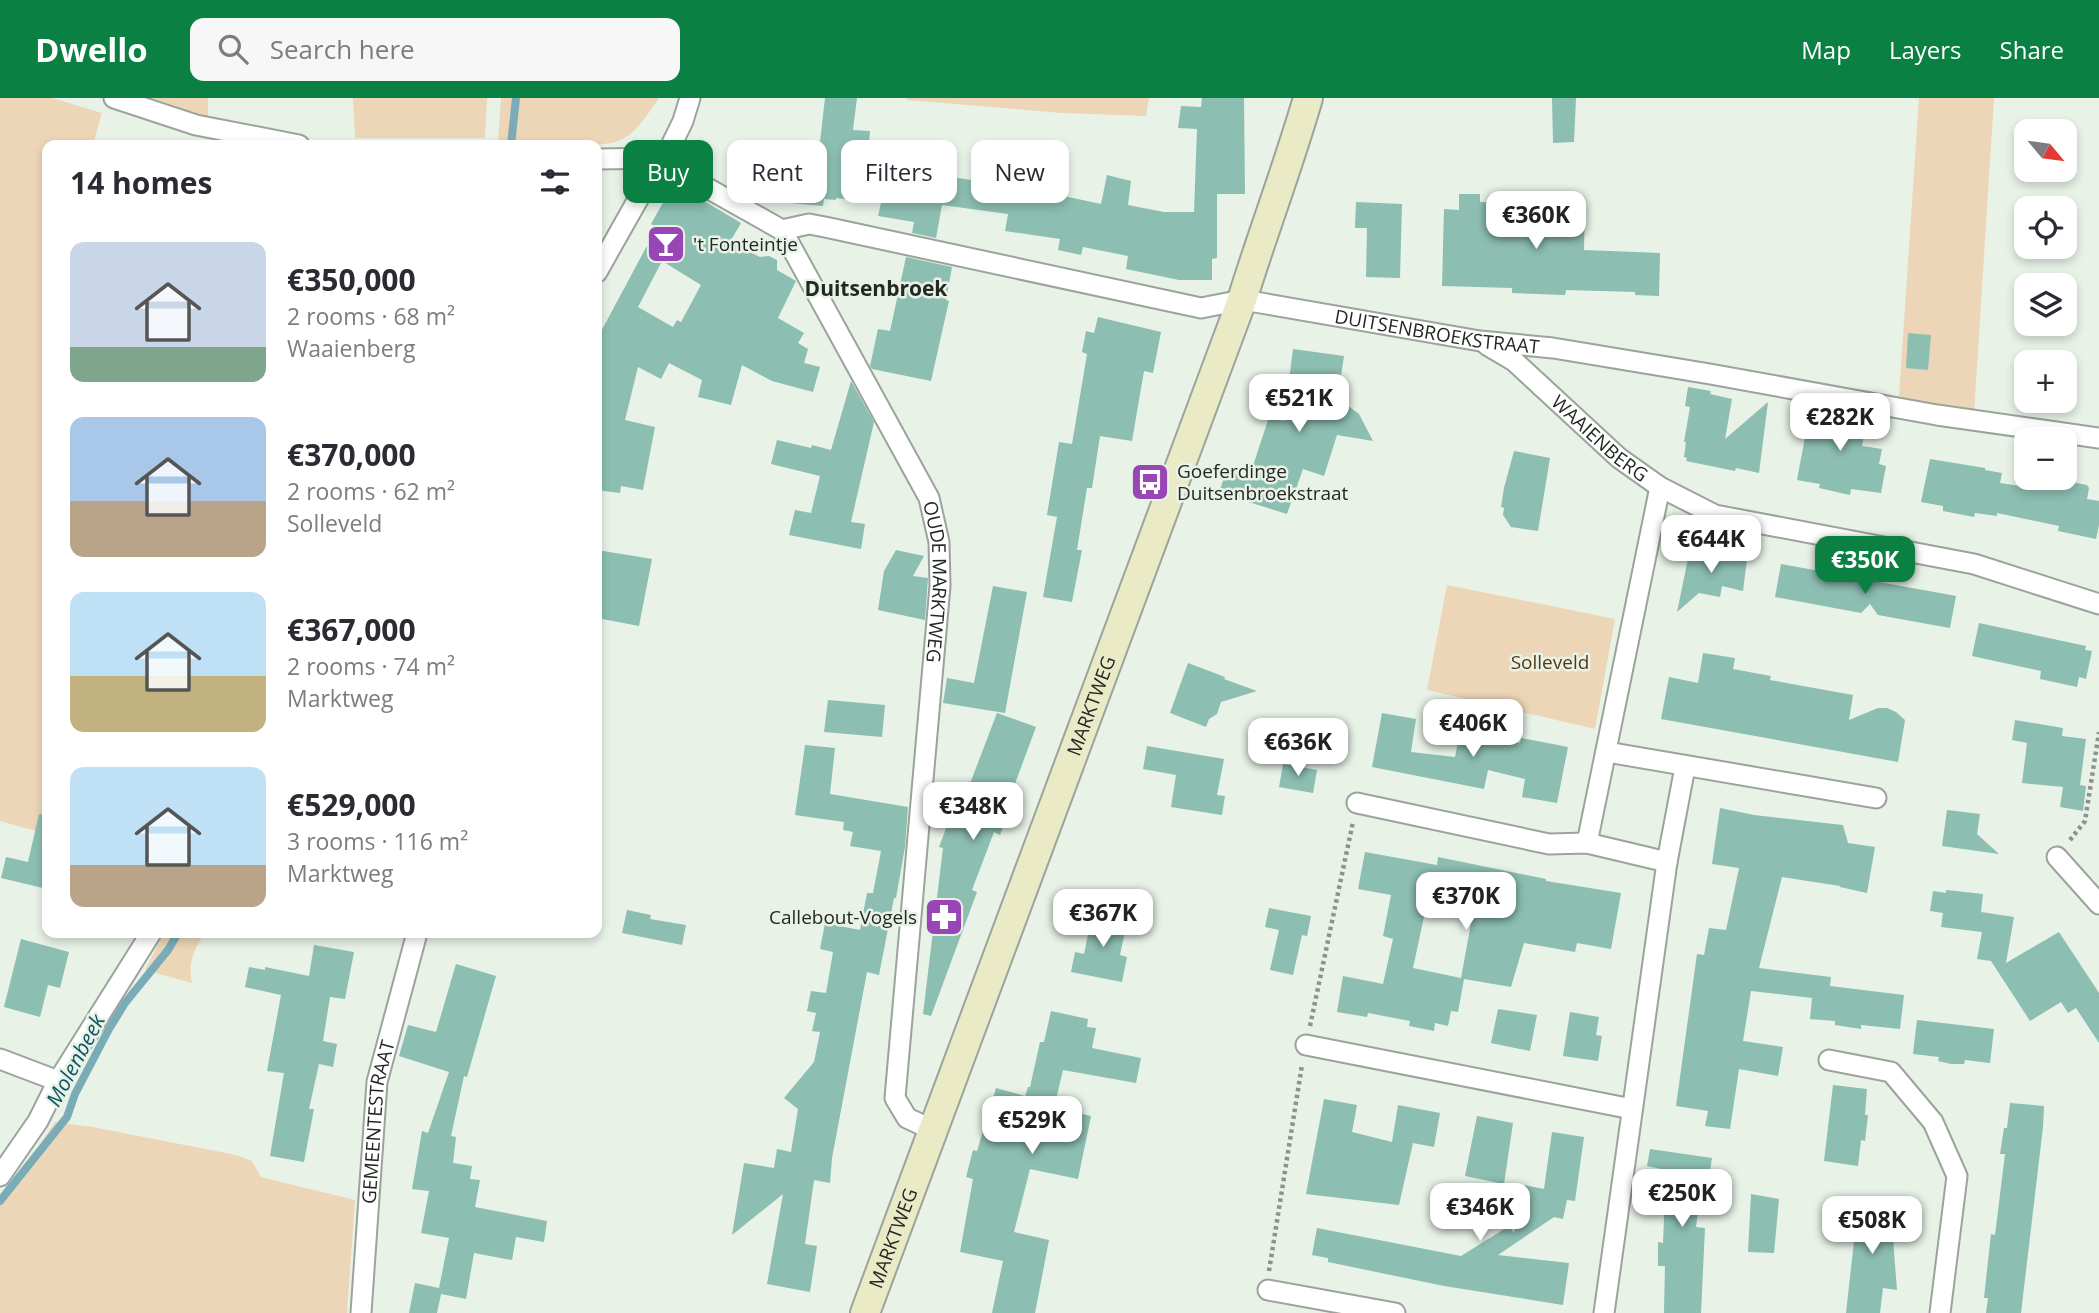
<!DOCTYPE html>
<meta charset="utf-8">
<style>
:root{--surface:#fff;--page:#f7f7f7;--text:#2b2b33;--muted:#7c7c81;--accent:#0b8043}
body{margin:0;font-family:"Open Sans",sans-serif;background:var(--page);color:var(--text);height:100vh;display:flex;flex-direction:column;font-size:26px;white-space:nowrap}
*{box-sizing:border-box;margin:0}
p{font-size:23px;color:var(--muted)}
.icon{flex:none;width:38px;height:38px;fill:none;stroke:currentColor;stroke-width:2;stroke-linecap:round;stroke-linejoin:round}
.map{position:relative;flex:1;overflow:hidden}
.drawer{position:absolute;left:42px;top:42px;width:560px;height:798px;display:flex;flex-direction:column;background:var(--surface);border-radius:14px;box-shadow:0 4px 10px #0003}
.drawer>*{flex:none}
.hud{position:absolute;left:623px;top:42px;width:665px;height:63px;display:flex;gap:14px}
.needle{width:46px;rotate:119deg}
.buttons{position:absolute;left:2014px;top:21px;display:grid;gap:14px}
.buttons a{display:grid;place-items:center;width:63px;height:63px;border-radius:14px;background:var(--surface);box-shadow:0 4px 10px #0003;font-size:35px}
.price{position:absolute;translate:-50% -60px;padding:0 16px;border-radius:14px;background:#fff;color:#222;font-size:23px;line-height:46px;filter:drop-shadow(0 2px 4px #0008)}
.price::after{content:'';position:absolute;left:50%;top:42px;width:21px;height:16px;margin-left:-10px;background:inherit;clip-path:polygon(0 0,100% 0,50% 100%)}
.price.on{background:var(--accent);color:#fff}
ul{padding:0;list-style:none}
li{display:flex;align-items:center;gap:21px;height:175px;padding:0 28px}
li span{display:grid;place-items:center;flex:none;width:196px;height:140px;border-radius:14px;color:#555}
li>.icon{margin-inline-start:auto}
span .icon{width:84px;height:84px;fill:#fffc;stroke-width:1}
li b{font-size:30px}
h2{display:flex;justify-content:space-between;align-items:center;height:84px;padding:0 28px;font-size:30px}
.pill{padding:0 24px;border-radius:14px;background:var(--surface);box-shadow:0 4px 10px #0003;font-size:24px;line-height:63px}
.pill.on{background:var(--accent);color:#fff}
header{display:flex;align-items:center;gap:42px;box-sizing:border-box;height:98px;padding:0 35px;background:var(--accent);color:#fff}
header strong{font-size:33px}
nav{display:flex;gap:38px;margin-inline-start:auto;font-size:24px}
.search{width:490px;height:63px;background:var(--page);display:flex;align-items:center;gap:18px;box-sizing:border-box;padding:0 24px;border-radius:14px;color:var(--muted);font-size:26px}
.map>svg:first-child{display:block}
.green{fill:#edd6b7}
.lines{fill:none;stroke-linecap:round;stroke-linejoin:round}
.stream{stroke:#7aacb8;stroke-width:8}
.building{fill:#8cbeb2;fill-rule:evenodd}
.street-casing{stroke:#9ba49a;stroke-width:23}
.secondary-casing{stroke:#9ba49a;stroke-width:32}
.path{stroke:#8c938c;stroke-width:4.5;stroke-dasharray:3.5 3.5;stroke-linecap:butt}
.street{stroke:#fff;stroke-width:19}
.secondary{stroke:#eaeac7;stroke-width:28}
.labels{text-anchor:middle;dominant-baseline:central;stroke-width:5;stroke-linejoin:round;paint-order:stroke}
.poi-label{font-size:19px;fill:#242824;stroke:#e8f2e7;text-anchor:start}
.street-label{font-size:19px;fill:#242824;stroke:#e8f2e7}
.park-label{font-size:19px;fill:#54390d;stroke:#e8f2e7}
.neighbourhood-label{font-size:21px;font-weight:bold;fill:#242824;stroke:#e8f2e7}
.water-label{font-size:21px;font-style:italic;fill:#0d5662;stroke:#e8f2e7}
</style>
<header>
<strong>Dwello</strong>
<div class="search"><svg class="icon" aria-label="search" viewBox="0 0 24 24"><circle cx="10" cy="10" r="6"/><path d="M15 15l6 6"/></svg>Search here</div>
<nav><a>Map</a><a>Layers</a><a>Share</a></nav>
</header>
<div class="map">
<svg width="2099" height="1215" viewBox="0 0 2099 1215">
<rect width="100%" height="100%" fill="#e8f2e7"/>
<g class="green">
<polygon points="0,0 52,0 102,15 93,47 47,47 47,736 0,723"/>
<polygon points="152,0 208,0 208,20"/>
<polygon points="353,0 487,0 485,40 355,40"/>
<path d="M501,0H659C649,14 638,33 623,41C597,54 528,44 498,43Z"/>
<polygon points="907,0 1149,0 1146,18 1062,15 907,2"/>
<polygon points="1919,0 1994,0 1974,316 1899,298"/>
<polygon points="1447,487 1615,521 1595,631 1427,592"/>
<path d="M164,835H204C194,854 188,862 192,885L145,872Z"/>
<polygon points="55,1024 93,1029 236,1057 252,1063 261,1079 355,1102 347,1215 0,1215 0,1105"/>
</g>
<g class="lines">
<g class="stream">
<polyline points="511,47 516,0"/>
<polyline points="0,1103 67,1019 75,996 109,931 125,905 168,852 178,835"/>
</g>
</g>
<g class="building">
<polygon points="825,0 857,0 853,32 870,33 869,46 949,57 945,78 984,84 987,66 1034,73 1031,91 1101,106 1107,77 1131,83 1128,107 1164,114 1194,114 1197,31 1178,30 1181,8 1201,9 1202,0 1244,0 1245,96 1217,96 1217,160 1212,161 1212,182 1179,182 1126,171 1128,158 1083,149 1081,157 1058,152 1060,141 1005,133 1008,116 942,107 936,140 912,135 914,124 878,118 881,105 836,100 836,102 824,101 823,108 778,104 784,46 819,53"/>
<polygon points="1552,0 1576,0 1574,44 1553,45"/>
<path d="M674,85L741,125L730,144L760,159L769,158L777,162V172L796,183L778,220L804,235L798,245L808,251L804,265L820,269L813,294L772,283L742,267L731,307L698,299L702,282L669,265L661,281L638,269L625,322L655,329L643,392L621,388L620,395L597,392V241L657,129L651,126ZM662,163L701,187L681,224L677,222L673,229L638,209Z"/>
<polygon points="1459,96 1480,96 1480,104 1564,108 1564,101 1585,101 1584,152 1660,155 1659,198 1635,197 1635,194 1566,192 1565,197 1512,195 1512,190 1442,188 1444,111 1459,112"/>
<polygon points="1356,104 1402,106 1400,180 1366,179 1367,130 1355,130"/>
<polygon points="906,159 952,169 946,202 949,203 931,283 872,271 870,268 878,231 890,233"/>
<polygon points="1098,219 1161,234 1153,275 1144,273 1132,343 1100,338 1092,390 1087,390 1077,452 1082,452 1072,504 1043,499 1057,419 1047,417 1059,344 1072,346 1087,256 1082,254 1086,233 1094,235"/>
<polygon points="1908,235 1931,237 1928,272 1906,270"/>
<polygon points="1293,251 1344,258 1338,298 1348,299 1347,307 1359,316 1373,343 1337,337 1324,378 1303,371 1287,416 1219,395 1226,373 1249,380 1269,319 1284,323"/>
<polygon points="851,283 874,324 851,424 865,426 861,451 789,437 795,412 811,415 820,378 771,366 777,342 811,350 812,347 831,352"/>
<polygon points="1688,289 1711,293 1710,296 1732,301 1725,341 1768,304 1759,375 1736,370 1735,373 1686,363 1687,360 1684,359 1686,344 1684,344 1690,309 1685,308"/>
<polygon points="1811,307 1867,317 1862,348 1882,351 1879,366 1886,368 1881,395 1851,391 1850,397 1819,390 1820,386 1797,382"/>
<polygon points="1514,353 1550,360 1538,433 1511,429 1503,417 1504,410 1501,409 1504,390"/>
<polygon points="1930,361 1985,370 1985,372 2002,375 2000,385 2040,391 2043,380 2051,380 2087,387 2089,390 2087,401 2099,403 2099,427 2096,441 2058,433 2059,428 1997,415 1997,418 1975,415 1974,419 1943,413 1943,408 1921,404"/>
<polygon points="1690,451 1747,461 1743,493 1722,488 1720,499 1699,495 1677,514"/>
<polygon points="597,452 652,461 639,528 597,520"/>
<polygon points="896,452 924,458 913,478 928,480 925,522 878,512 884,473"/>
<polygon points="1781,466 1956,498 1950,530 1878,517 1870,506 1861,515 1775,499"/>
<polygon points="993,488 1027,494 1005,615 943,605 947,580 974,585"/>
<polygon points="1979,525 2086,548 2085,552 2092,553 2086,581 2079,579 2077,589 2040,581 2041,573 1972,558"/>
<polygon points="1703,555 1735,560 1733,571 1771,578 1770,582 1853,597 1849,622 1878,610 1887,610 1896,614 1905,622 1898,664 1661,621 1669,579 1698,585"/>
<polygon points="1188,565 1225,579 1224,581 1257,593 1221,604 1217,616 1209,621 1206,629 1170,615"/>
<polygon points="828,602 885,607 882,639 824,634"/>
<polygon points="997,615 1036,629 1006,710 1009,712 1000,737 994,734 972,792 977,794 931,918 923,916 943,750 939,749 947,728 951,729 966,696"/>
<polygon points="1382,615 1416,621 1411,654 1455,659 1460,634 1520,645 1521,640 1568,649 1557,705 1522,699 1525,681 1488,672 1484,691 1372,669"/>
<polygon points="2015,622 2063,630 2062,638 2086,641 2080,687 2086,688 2083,713 2060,709 2063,689 2022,685 2027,645 2012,642"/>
<polygon points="805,647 835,650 830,696 908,709 905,749 896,800 894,800 879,877 867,874 832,1060 830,1085 814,1082 805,1146 817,1148 810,1194 767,1186 783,1096 732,1137 744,1065 774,1070 777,1051 791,1054 798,1011 784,1000 814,964 820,934 812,933 816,915 807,913 811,893 826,895 833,854 820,851 825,825 860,832 867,795 873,795 881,753 850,748 853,734 843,732 844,724 795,717"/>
<polygon points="1147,648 1224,661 1217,697 1225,698 1222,717 1171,709 1176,677 1143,671"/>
<polygon points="1283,666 1317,672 1313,695 1279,689"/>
<polygon points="1720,710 1754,717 1843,727 1848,745 1875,749 1867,795 1840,789 1840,788 1782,779 1759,870 1831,879 1830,888 1904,897 1900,931 1861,927 1861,931 1835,927 1835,923 1810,921 1812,900 1751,893 1743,943 1783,949 1778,978 1739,971 1730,1031 1705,1028 1708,1013 1676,1008 1697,856 1704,857 1709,830 1726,832 1739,770 1712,766"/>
<polygon points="1947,712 1980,716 1977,736 1999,756 1942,748"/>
<polygon points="39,716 47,717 47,791 1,780 6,759 28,764"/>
<path d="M1365,754L1437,767L1438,759L1546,781V783L1621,795L1611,851L1577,845L1575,854L1524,845L1511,889L1464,881L1458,914L1451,913L1448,928L1435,925L1434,933L1409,928L1410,923L1368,915L1367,919L1337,914L1343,878L1383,886L1393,841L1383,838L1391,797L1358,791ZM1428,800L1474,809L1461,880L1413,870Z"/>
<polygon points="1946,792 1983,796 1981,814 2014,819 2006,865 2059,834 2099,895 2099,945 2076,910 2068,915 2061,904 2030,923 1991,863 1977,861 1982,834 1941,829 1943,815 1930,813 1933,793 1946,795"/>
<polygon points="1269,810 1311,818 1307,838 1302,837 1293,877 1270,872 1279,832 1265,829"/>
<polygon points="627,812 651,817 650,821 686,827 682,847 622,835"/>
<polygon points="1106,815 1128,819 1120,857 1127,859 1122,884 1071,874 1075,854 1084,856 1092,817 1104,819"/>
<polygon points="21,841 69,854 60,890 48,887 40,919 4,909"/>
<polygon points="314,847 354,854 345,901 330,899 323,943 337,946 333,969 319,966 309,1011 314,1011 304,1064 270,1058 284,975 267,973 281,897 245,889 249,869 265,872 265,869 309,878"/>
<polygon points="456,866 496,878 467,979 464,978 451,1038 456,1039 453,1065 472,1068 470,1081 480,1082 475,1109 547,1123 544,1144 516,1139 512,1162 474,1155 466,1201 441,1196 437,1215 409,1215 415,1185 439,1190 449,1140 421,1135 429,1093 412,1091 422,1033 428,1035 449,974 399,958 408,927 436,934"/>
<polygon points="1498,911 1537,917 1530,953 1491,945"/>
<polygon points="1051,913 1088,921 1087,929 1096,930 1092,950 1141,960 1136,985 1063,972 1054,1010 1091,1018 1078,1081 1030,1071 1014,1134 1049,1142 1035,1215 992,1215 1003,1163 960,1154 973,1081 966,1079 973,1052 977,1053 996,990 1025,998 1028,989 1030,989 1040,944 1044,944"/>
<polygon points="1570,914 1599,919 1596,937 1602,938 1598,963 1563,958"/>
<polygon points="1917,922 1994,931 1990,965 1965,962 1964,966 1951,966 1938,963 1939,959 1913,956"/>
<polygon points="1833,987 1867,991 1865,1017 1868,1017 1865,1043 1861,1042 1858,1068 1824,1063"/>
<polygon points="1324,1001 1357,1007 1352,1034 1392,1044 1398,1007 1440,1015 1434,1049 1413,1045 1399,1107 1306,1096"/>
<polygon points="2010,1005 2044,1008 2043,1029 2021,1215 1986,1215 1988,1200 1984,1200 1991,1136 1995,1137 2005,1056 2000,1056 2004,1030 2007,1030"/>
<polygon points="1477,1018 1513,1025 1504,1086 1465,1078"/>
<polygon points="1552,1034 1584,1039 1575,1103 1567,1102 1563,1121 1554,1119 1498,1157 1569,1165 1563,1207 1444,1188 1328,1164 1328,1160 1312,1157 1317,1130 1461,1158 1509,1128 1514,1135 1524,1087 1544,1091"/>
<polygon points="1650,1051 1712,1060 1709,1079 1703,1078 1696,1129 1705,1130 1701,1215 1664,1215 1665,1168 1658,1168 1658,1144 1663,1145 1665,1097 1662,1097 1666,1072 1647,1068"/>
<polygon points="1751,1096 1779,1101 1774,1155 1748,1154"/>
<polygon points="1859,1098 1893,1102 1890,1127 1894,1128 1893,1141 1897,1192 1883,1190 1880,1215 1846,1215"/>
</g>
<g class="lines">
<g class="street-casing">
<g id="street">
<polyline points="114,0 196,27 299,47"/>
<path id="s1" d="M665,60L702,87L782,132L929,400L939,444L940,488L895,1000L907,1020L933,1032"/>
<polyline points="597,61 665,60"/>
<path id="s2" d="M782,132L809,126L825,129L1201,210L1242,202L1261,205L1480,243L1553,250L1710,276L1937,317L2099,340"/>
<polyline points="597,174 650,80 665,60 683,23 690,0"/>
<path id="s3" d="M1487,247L1514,263L1619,360L1660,389L1715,417L1974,466L2099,506"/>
<polyline points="1607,654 1876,700"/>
<polyline points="1357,705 1549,746 1587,745 1667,764"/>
<polyline points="1587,745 1660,389"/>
<polyline points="2057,759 2099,806"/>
<polyline points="1306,947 1632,1011"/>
<polyline points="0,961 58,983"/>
<polyline points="1829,962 1891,974 1933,1024 1957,1078 1940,1215"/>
<polyline points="0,1078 38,1023 58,983 151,835"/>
<polyline points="1268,1192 1395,1215"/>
<path id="s4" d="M361,1215L377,984L417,835"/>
<polyline points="1604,1215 1667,764 1685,669"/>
</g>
</g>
<g class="secondary-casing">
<g id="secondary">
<path id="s5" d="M865,1215L1242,202C1263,134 1288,69 1308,0"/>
</g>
</g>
<g class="path">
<polyline points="2070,742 2085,723 2099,634"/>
<polyline points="1310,928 1353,724"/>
<polyline points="1269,1173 1302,967"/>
</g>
<use href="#street" class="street"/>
<use href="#secondary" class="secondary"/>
</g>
<defs>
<g id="bar-square" transform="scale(2.0125)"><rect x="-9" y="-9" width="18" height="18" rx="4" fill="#9846b5" stroke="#e8f2e7"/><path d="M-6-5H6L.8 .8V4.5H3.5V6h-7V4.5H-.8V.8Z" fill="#fff"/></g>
<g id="bus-square" transform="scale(2.0125)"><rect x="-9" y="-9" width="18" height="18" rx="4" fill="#9846b5" stroke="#e8f2e7"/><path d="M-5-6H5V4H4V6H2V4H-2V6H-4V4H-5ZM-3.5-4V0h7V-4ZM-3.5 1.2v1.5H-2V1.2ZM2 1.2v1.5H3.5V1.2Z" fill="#fff"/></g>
<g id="pharmacy-square" transform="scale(2.0125)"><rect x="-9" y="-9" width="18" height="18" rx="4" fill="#9846b5" stroke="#e8f2e7"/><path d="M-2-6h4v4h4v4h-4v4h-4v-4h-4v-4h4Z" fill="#fff"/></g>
</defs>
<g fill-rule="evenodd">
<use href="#bar-square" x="666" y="146"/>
<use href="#bus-square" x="1150" y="384"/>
<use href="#pharmacy-square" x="944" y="819"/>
</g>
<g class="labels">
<g class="poi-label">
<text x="693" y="146">'t Fonteintje</text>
<text x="1177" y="373">Goeferdinge<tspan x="1177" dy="22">Duitsenbroekstraat</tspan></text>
<text x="917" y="819" text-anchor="end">Callebout-Vogels</text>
</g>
<g class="street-label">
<text stroke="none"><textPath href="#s2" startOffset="668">DUITSENBROEKSTRAAT</textPath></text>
<text stroke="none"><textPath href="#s3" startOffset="147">WAAIENBERG</textPath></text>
<text stroke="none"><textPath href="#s1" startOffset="528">OUDE MARKTWEG</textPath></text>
<text stroke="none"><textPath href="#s5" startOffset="648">MARKTWEG</textPath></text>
<text stroke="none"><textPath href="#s4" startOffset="192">GEMEENTESTRAAT</textPath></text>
<text stroke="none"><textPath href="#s5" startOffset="80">MARKTWEG</textPath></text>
</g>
<g class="park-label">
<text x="1550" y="564">Solleveld</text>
</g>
<g class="neighbourhood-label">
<text x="876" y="190">Duitsenbroek</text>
</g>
<g class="water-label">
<text transform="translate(75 962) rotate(-62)">Molenbeek</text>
</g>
</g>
</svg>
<div class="buttons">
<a><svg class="needle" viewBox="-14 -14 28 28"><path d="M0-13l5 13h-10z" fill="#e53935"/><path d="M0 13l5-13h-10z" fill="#7c7c81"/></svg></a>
<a><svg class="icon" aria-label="locate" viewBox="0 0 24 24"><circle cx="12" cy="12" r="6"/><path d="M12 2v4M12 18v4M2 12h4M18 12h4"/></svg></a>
<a><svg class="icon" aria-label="layers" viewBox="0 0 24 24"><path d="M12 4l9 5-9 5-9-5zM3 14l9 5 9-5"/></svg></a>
<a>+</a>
<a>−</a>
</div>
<b class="price" style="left:1536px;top:153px">€360K</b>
<b class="price" style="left:1299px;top:336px">€521K</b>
<b class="price" style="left:1840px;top:355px">€282K</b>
<b class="price" style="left:1711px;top:477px">€644K</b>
<b class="price on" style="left:1865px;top:498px">€350K</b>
<b class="price" style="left:1473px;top:661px">€406K</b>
<b class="price" style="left:1298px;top:680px">€636K</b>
<b class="price" style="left:973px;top:744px">€348K</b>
<b class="price" style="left:1466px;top:834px">€370K</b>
<b class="price" style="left:1103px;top:851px">€367K</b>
<b class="price" style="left:1032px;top:1058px">€529K</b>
<b class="price" style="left:1682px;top:1131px">€250K</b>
<b class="price" style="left:1480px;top:1145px">€346K</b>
<b class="price" style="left:1872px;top:1158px">€508K</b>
<div class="hud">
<a class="pill on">Buy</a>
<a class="pill">Rent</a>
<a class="pill">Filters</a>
<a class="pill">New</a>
</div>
<section class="drawer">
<h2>14 homes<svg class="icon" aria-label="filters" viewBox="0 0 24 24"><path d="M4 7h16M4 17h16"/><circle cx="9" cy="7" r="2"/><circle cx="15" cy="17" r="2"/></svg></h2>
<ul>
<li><span style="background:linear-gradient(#c9d6e8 75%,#7fa58c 0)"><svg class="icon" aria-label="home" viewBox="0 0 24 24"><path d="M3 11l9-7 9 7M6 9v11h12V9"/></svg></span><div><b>€350,000</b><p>2 rooms · 68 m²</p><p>Waaienberg</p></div></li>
<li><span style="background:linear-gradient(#a9c7e8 60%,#b9a48a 0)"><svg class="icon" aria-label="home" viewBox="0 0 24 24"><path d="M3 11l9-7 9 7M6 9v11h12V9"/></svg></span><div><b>€370,000</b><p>2 rooms · 62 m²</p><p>Solleveld</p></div></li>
<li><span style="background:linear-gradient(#bfe0f5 60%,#c2b280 0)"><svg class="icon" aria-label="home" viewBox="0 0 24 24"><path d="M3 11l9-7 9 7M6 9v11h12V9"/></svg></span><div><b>€367,000</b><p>2 rooms · 74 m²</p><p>Marktweg</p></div></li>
<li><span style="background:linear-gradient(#bfe0f5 70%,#b9a48a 0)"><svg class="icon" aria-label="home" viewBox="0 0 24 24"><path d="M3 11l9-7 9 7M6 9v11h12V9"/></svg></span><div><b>€529,000</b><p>3 rooms · 116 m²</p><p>Marktweg</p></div></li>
</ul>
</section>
</div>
